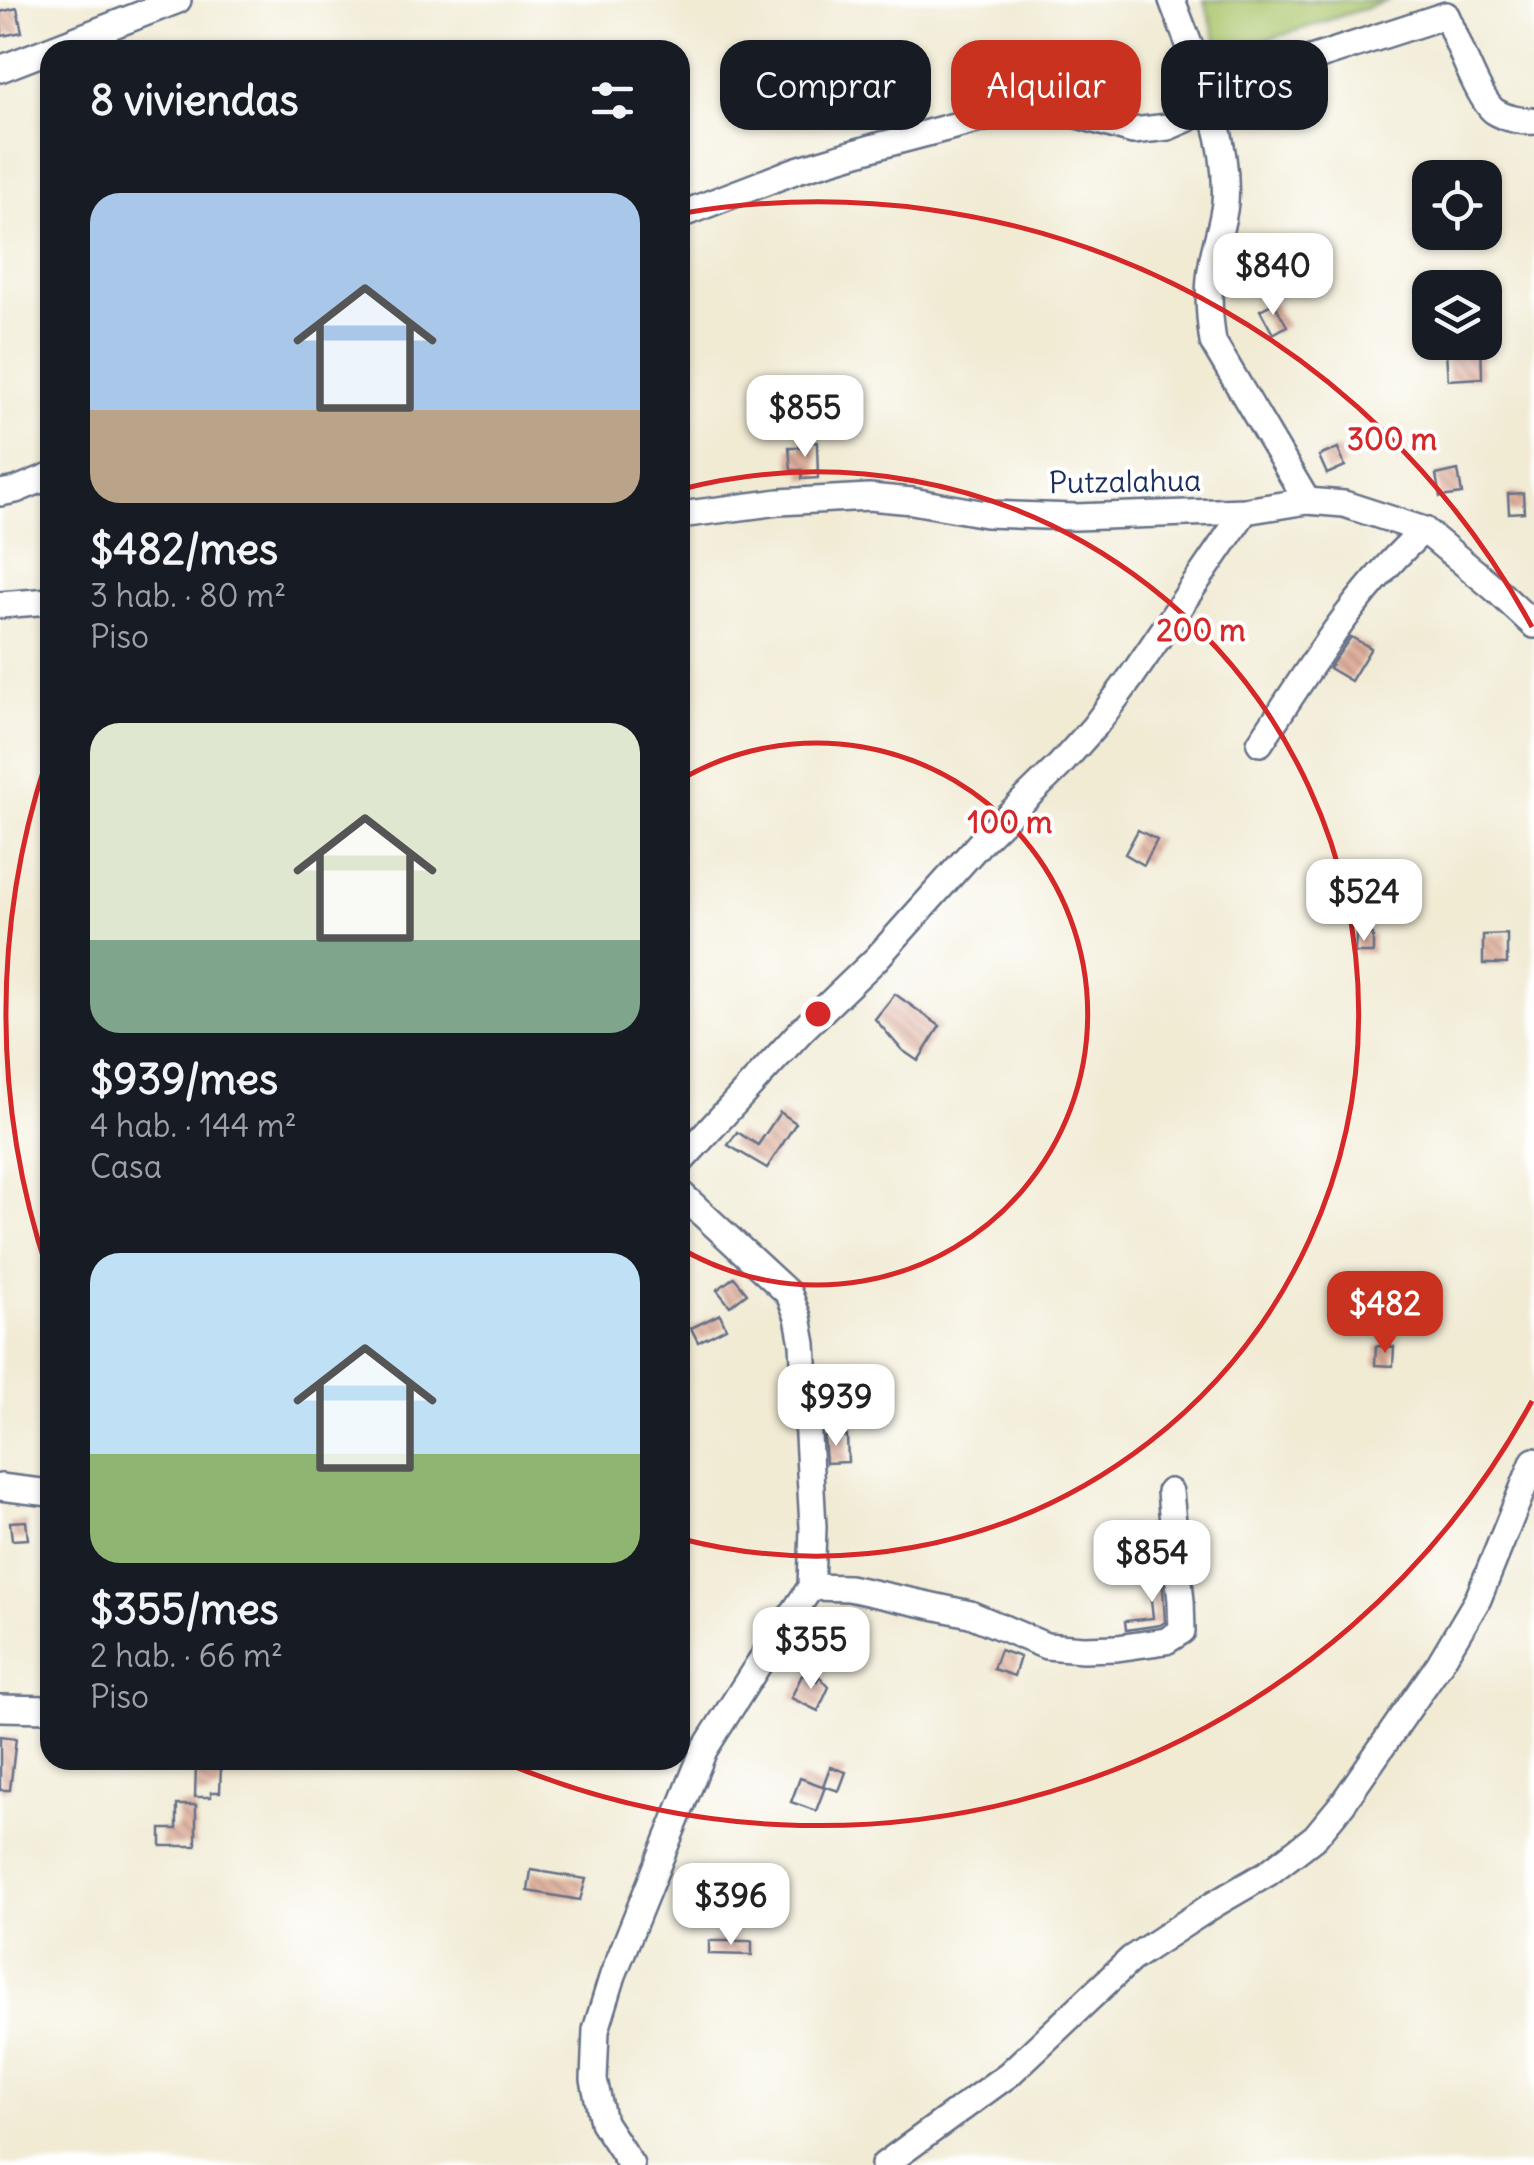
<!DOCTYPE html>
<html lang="es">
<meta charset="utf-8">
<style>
:root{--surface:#171b24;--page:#242831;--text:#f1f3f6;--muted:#9ea1a6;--accent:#c8321e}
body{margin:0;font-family:Delius,sans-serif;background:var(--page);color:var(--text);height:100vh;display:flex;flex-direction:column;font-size:38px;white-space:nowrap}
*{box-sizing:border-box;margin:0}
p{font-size:32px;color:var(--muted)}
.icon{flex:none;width:55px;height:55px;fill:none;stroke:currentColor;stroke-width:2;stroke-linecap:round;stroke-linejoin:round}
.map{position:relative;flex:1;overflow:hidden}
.sheet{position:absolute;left:40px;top:40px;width:650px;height:1730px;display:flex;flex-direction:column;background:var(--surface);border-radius:30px;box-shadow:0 2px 8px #0004}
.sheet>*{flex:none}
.guide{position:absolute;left:720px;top:40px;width:662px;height:90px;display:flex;gap:20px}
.controls{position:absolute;left:1412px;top:160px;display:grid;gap:20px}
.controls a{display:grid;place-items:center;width:90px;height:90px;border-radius:20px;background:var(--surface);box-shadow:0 2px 8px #0004;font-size:50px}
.price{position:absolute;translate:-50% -85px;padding:0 22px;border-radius:20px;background:#fff;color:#222;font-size:32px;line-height:65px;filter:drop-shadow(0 2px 5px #0008)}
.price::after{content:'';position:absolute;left:50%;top:60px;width:30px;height:22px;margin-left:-15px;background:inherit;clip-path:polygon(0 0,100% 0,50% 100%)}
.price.on{background:var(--accent);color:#fff}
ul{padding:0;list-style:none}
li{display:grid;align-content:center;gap:20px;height:530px;padding:0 50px}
li span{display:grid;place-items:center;height:310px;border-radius:30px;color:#555}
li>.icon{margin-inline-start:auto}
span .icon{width:180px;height:180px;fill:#fffc;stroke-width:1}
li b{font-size:42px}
h2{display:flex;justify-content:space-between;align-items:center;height:120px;padding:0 50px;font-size:42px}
.chip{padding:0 35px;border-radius:30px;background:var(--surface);box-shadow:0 2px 8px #0004;font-size:35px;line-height:90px}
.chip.on{background:var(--accent);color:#fff}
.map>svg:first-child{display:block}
.pitch{fill:#abc66c;stroke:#637a65;stroke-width:2.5}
.building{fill:url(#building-back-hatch)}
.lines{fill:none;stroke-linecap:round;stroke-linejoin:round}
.minor-casing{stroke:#667187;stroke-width:30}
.minor{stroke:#fff;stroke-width:25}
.ring{fill:none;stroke:#d62828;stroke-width:5}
.labels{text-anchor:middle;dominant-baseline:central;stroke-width:8;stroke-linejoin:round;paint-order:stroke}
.street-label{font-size:30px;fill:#1b2f5e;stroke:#fff}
.centre{fill:#d62828;stroke:#fff;stroke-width:5}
.ring-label{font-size:30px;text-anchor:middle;font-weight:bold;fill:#d62828;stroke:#fff;stroke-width:8;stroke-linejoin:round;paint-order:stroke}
</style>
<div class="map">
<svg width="1534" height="2165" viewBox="0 0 1534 2165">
<defs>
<pattern id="building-back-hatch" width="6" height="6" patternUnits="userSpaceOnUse" patternTransform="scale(2.5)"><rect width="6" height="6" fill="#dfb09d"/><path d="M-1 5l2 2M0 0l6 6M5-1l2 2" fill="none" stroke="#b49083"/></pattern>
</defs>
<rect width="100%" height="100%" fill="#fff"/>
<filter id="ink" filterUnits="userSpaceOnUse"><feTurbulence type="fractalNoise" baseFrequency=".01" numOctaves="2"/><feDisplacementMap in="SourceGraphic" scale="20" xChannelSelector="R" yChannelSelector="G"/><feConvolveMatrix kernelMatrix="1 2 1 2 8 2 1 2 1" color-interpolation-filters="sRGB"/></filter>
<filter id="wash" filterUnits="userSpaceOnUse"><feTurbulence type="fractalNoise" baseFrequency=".0048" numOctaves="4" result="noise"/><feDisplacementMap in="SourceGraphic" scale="40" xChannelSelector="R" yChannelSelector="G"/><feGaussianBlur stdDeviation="2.25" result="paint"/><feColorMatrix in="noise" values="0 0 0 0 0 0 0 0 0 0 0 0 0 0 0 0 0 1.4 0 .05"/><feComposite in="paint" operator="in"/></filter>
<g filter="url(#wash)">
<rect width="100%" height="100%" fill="#f1ebd4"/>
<polygon class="pitch" points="1204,0 1390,0 1221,55"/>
<g id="blocks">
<g class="building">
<polygon points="17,8 22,32 2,36 0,12"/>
<polygon points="1274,303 1287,326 1273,334 1260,310"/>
<polygon points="1465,342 1481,342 1482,378 1448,380 1446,352 1465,351"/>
<polygon points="817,442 818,478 802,479 802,470 791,470 789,447 801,447 801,443"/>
<polygon points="1338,448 1345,466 1327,474 1319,456"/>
<polygon points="1458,470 1462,494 1440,497 1436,475"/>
<polygon points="1523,493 1524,512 1509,513 1508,494"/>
<polygon points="1351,637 1371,648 1351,681 1329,668"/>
<polygon points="1138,830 1157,840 1144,865 1125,854"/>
<polygon points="1507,934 1507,964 1483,964 1483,935"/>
<polygon points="1356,935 1373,935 1373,953 1355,953"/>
<polygon points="895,994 940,1026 918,1061 902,1050 875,1019"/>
<polygon points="780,1112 796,1123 767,1168 728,1145 737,1132 758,1145"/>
<polygon points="734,1277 747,1293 730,1306 717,1290"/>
<polygon points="720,1314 726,1328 698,1342 691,1328"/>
<polygon points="1376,1346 1394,1347 1393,1366 1375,1365"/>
<polygon points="847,1436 848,1462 826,1463 824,1437"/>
<polygon points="26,1521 28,1539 12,1540 10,1522"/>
<polygon points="1162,1572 1165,1622 1160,1625 1126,1630 1125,1621 1153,1618 1148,1574"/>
<polygon points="1000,1650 1020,1657 1014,1676 993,1669"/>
<polygon points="802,1675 817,1681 819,1676 829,1687 818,1711 791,1698"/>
<polygon points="0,1736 16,1738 10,1790 0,1790"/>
<polygon points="196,1765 221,1765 220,1792 211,1792 211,1797 195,1797"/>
<polygon points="830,1767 846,1772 839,1791 823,1786"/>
<polygon points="800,1778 825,1787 816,1811 791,1802"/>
<polygon points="177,1805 196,1805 196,1846 161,1846 161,1829 177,1829"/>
<polygon points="531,1870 586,1879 580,1900 528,1891"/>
<polygon points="686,1891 718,1899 715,1914 683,1905"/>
<polygon points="709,1941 752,1941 752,1955 709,1954"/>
</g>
</g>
</g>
<g filter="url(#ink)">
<use href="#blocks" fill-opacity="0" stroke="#667187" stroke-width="2.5"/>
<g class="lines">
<g class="minor-casing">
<g id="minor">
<path d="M1172,0C1195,63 1230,134 1225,203C1223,224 1215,244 1212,264C1207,290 1209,316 1213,342L1307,501"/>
<polyline points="0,69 178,0"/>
<path d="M680,215L797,170L878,146L1011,111L1074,114L1133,131L1168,127L1191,117L1200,110L1206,93L1446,15C1456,36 1478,99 1494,111C1505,118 1522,122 1534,121"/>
<polyline points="0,493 16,490 50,476"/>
<polyline points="680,515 779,502 869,497 912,501 986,514 1075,517 1245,511 1307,501 1344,504 1424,530 1494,588 1534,625"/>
<polyline points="0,605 50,601"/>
<path d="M1260,743C1310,668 1356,590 1424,530"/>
<polyline points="680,1162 802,1030 876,959 981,842 1059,766 1094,727 1132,676 1245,511"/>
<polyline points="0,1487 50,1493"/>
<polyline points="811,1587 849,1588 970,1614 1046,1646 1083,1649 1117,1648 1166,1641 1182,1631 1181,1601 1170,1492"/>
<polyline points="0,1708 50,1709"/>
<polyline points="631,2165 603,2122 594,2080 596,2030 613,1975 704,1750 758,1665 811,1587 813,1527 803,1344 798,1317 789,1294 680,1193"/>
<polyline points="884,2165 1009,2074 1131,1959 1213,1905 1268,1873 1315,1837 1343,1803 1440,1663 1478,1599 1534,1461"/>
</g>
</g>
<use href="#minor" class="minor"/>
</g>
</g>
<g class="ring">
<path d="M680 780A271 271 0 1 1 680 1248"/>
<path d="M682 489A542 542 0 1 1 682 1539"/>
<path d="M1532 1401A812 812 0 0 1 501 1761M48 1272A812 812 0 0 1 48 756M684 213A812 812 0 0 1 1532 627"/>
</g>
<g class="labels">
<g class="street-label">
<text transform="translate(1125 481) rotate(-1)">Putzalahua</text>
</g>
</g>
<circle cx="818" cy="1014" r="15" class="centre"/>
<g class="ring-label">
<text x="1392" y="450">300 m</text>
<text x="1201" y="641">200 m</text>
<text x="1010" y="833">100 m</text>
</g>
</svg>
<div class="controls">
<a><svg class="icon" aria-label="locate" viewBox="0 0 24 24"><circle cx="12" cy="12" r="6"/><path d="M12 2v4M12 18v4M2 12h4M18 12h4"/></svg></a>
<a><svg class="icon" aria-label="layers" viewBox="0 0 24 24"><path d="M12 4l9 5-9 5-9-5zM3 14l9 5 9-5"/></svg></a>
</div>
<b class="price" style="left:1273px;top:318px">$840</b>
<b class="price" style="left:805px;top:460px">$855</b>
<b class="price" style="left:1364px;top:944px">$524</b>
<b class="price on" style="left:1385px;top:1356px">$482</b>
<b class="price" style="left:836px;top:1449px">$939</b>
<b class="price" style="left:1152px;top:1605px">$854</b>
<b class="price" style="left:811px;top:1692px">$355</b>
<b class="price" style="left:731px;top:1948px">$396</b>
<div class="guide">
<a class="chip">Comprar</a>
<a class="chip on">Alquilar</a>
<a class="chip">Filtros</a>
</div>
<section class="sheet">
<h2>8 viviendas<svg class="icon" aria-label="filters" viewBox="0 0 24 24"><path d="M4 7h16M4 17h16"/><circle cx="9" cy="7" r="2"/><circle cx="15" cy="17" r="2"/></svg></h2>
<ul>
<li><span style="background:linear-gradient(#a9c7e8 70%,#b9a48a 0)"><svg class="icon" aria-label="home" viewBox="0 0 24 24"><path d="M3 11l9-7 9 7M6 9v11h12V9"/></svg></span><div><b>$482/mes</b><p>3 hab. · 80 m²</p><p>Piso</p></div></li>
<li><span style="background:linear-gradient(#dfe7d0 70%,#7fa58c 0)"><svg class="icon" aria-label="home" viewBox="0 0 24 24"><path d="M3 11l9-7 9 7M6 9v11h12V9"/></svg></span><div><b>$939/mes</b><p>4 hab. · 144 m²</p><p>Casa</p></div></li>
<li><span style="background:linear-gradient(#bfe0f5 65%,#8fb573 0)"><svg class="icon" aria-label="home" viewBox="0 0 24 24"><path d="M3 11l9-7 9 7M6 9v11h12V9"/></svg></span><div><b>$355/mes</b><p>2 hab. · 66 m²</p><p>Piso</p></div></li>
</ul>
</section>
</div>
